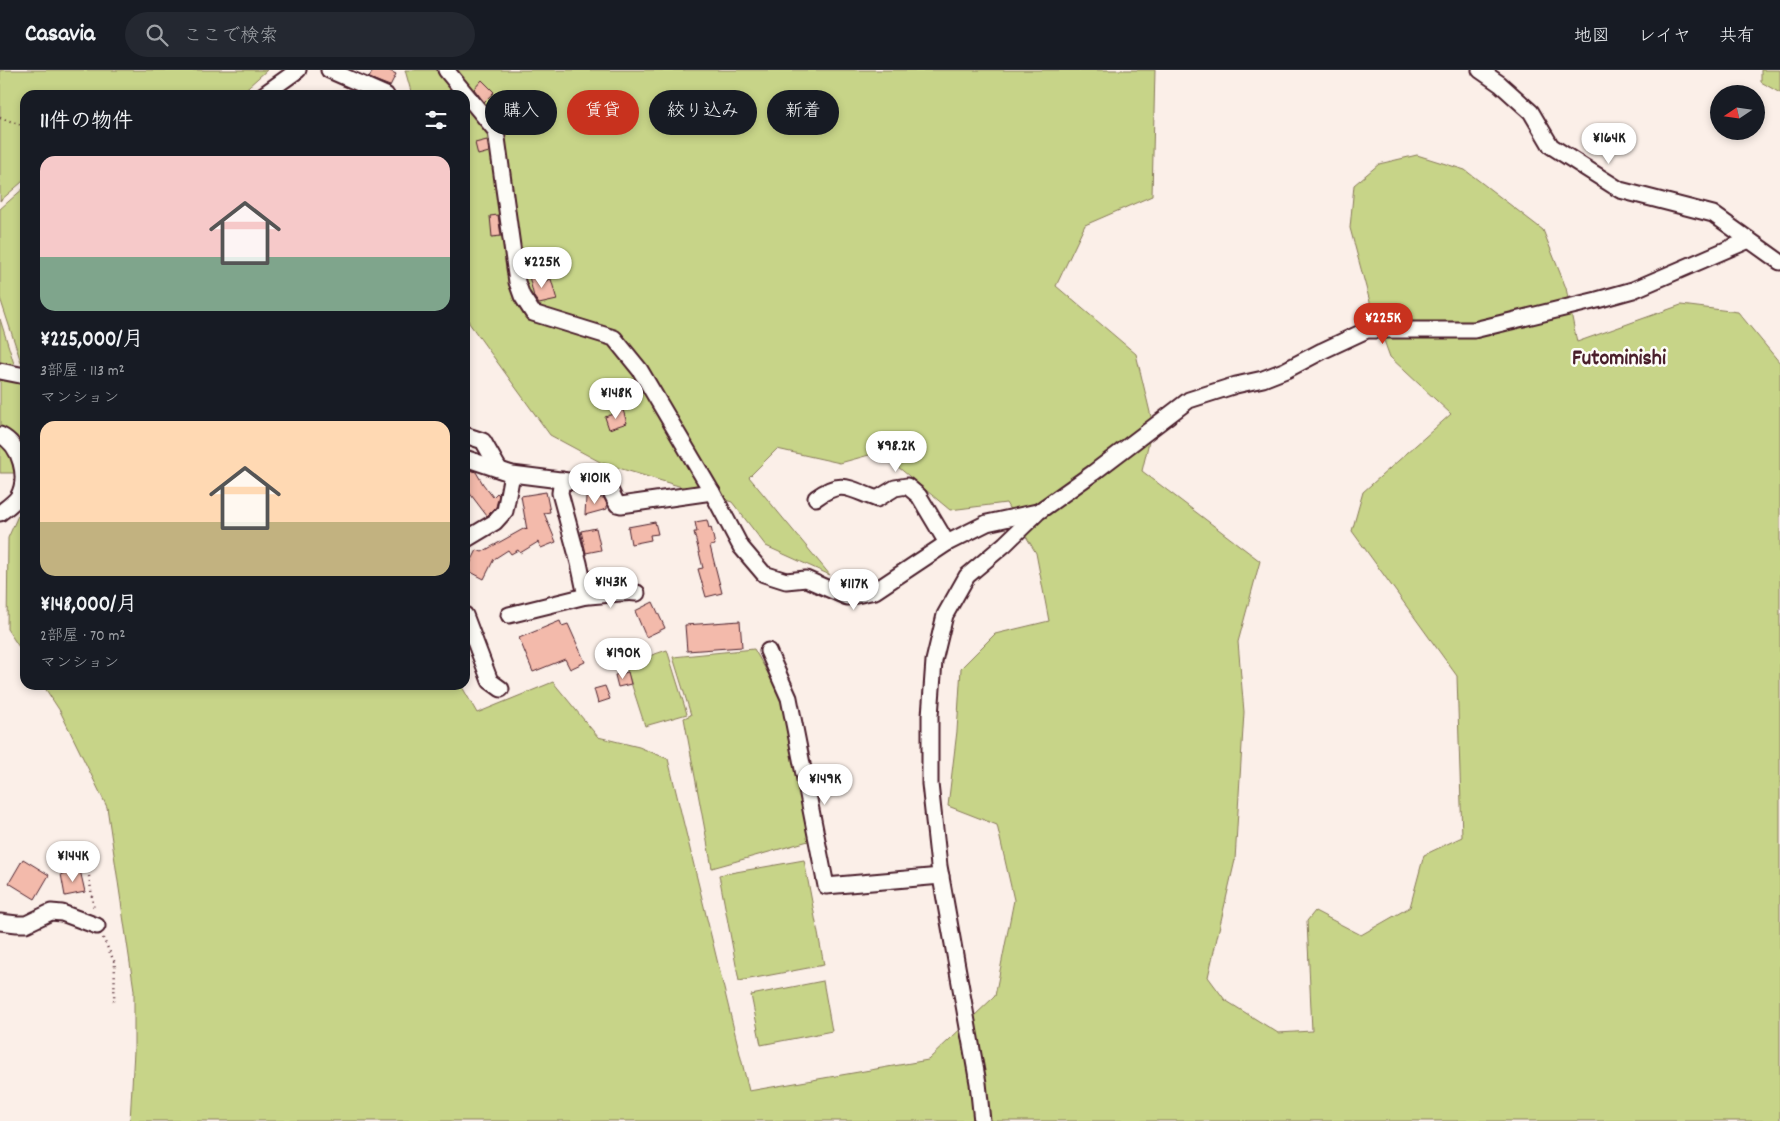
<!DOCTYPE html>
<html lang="ja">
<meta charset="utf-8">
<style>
:root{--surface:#171b24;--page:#242831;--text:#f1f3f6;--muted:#9ea1a6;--line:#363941;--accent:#c8321e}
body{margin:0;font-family:Dekko,"Klee One",sans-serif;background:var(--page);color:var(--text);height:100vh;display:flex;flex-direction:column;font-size:19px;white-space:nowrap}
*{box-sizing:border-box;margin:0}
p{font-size:16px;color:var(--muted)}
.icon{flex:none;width:28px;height:28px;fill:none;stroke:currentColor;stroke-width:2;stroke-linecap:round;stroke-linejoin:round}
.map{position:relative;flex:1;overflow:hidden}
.details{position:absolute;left:20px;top:20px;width:450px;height:600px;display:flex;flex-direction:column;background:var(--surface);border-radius:15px;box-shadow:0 2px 8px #0003}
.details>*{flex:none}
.hud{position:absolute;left:485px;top:20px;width:475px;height:45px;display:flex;gap:10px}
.needle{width:32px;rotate:257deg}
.controls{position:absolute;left:1710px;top:15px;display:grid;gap:10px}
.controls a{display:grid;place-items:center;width:55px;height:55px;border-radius:50%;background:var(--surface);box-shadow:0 2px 8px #0003;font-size:25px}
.price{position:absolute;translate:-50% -42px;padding:0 11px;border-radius:18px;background:#fff;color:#222;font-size:16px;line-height:32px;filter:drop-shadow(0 1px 2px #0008)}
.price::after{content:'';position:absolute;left:50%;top:30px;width:15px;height:11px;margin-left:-8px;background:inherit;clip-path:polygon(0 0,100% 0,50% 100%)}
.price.selected{background:var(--accent);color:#fff}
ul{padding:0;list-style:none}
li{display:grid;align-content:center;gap:10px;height:265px;padding:0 20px}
li span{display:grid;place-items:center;height:155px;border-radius:15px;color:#555}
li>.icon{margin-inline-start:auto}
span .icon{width:90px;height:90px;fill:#fffc;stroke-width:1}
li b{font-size:21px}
h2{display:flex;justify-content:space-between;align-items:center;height:60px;padding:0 20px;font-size:21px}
.tag{padding:0 18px;border-radius:22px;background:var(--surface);box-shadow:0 2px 8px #0003;font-size:18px;line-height:45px}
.tag.selected{background:var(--accent);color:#fff}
header{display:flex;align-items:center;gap:30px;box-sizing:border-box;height:70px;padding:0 25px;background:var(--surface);border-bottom:1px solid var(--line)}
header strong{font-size:24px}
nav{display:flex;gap:28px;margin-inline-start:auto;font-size:18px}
.search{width:350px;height:45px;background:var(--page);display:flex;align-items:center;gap:12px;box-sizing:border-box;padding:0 18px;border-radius:28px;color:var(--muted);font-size:19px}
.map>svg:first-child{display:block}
.green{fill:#c7d488;stroke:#887a5a}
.building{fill:#f3baab;stroke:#4a1f2b}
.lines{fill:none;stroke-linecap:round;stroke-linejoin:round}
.minor-casing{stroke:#4a1f2b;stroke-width:19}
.path{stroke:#4a1f2b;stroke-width:2.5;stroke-dasharray:1 4;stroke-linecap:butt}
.minor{stroke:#fdfcf7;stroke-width:15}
.labels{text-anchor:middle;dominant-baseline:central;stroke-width:5;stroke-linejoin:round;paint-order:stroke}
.quarter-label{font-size:22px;font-weight:bold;fill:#4a1f2b;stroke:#fdfcf7}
</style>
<header>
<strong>Casavia</strong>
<div class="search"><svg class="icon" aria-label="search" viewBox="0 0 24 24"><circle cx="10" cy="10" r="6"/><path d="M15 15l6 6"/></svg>ここで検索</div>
<nav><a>地図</a><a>レイヤ</a><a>共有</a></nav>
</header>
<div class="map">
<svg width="1780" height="1051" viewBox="0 0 1780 1051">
<rect width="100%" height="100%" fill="#fbefe8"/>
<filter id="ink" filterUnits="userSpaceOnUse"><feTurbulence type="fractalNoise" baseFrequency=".02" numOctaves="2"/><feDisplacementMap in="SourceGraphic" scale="10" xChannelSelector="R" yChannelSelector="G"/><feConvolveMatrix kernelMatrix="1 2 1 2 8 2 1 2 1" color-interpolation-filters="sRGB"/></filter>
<g filter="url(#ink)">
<g class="green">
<polygon points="0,0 267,0 239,25 25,25 25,106 22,112 0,131"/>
<polygon points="405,0 1155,0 1152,126 1085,155 1056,216 1136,284 1153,355 1142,401 1260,491 1238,572 1244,642 1235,790 1208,907 1225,930 1278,963 1312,961 1307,851 1315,841 1361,865 1410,837 1424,785 1462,767 1457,606 1352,461 1363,422 1451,344 1390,287 1370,232 1350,158 1354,115 1379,94 1417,85 1465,100 1543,160 1566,218 1577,272 1681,235 1738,242 1780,293 1780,1051 130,1051 134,981 134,920 107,737 60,641 43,615 461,615 477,643 553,612 598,667 639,677 668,689 749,1021 928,990 995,926 1014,830 997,755 948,736 957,661 961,598 995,564 1049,551 1036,483 1006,433 950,440 880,382 840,393 777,379 749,407 830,505 766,476 732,432 602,393 550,365 469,253 465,236 465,25 412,25"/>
<polygon points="1761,0 1780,0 1780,23 1761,12"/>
<polygon points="25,117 25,298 23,298 0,228 0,139"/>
<polygon points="0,249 25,329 25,403 0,403"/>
<polygon points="25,430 25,586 7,559 8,468"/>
<polygon points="754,579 783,629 812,770 712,798 684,648 691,645 673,587"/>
<polygon points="667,580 687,644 645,656 625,594"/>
<polygon points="804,790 824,895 739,911 719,805"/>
<polygon points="823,911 832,961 761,975 751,925"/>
</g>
<g class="building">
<polygon points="373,0 388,0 396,4 390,16 369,8"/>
<polygon points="482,10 494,22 484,32 474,19"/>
<polygon points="487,70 489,82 478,85 475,73"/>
<polygon points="498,145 501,166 492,167 490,146"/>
<polygon points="543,202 545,211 551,209 557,230 539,234 534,227 529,206"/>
<polygon points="623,340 627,353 609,359 605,347"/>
<polygon points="470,400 476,402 483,414 493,427 497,423 499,425 496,437 487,446 465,417 465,403"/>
<polygon points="546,422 550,442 544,443 556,472 541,478 538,472 520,483 518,480 511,484 508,480 494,489 484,509 467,500 477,480 482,482 525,458 527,460 521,426"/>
<polygon points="586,427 604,428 607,434 607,439 585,445"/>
<polygon points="707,450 709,458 711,457 715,475 710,476 722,523 706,527 698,499 703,498 694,462 697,462 695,452"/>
<polygon points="655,452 658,464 650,465 651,470 631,474 628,457"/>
<polygon points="596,458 601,480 586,483 581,461"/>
<polygon points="653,532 665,558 646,567 635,541"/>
<polygon points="560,551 562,556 568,554 585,592 570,599 565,589 533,602 519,568"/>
<polygon points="740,551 742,577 687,581 685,555"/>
<polygon points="628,602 631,614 618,617 615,605"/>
<polygon points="605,616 610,629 598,633 594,619"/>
<polygon points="23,789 49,805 35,829 9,813"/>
<polygon points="80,800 85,822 65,826 61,804"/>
</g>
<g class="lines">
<g class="minor-casing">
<g id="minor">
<polyline points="329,0 386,25"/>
<polyline points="446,0 496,61 517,212 522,226 533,243 614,268 640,300 712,422 741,477 764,504 786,511 806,509 847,527 875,521 947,473 987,453 1037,442"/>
<polyline points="1480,0 1500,14 1531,42 1551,76 1620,120 1713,144 1780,192"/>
<polyline points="263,25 298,0"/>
<polyline points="0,301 25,306"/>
<path d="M0,365C21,375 29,408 18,427C14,433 5,439 0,443"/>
<polyline points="465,365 483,371 499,399"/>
<polyline points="465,388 512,404 608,416 617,434 621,435 712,422"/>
<path d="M816,428C842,409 849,419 877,429L895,418L907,416L919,426L947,473"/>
<polyline points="465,470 495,452 505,441 512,404"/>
<path d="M586,526C603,526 620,521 637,523"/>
<polyline points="465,545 490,611 501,619"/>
<polyline points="509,545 586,526 579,493 560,423 562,410"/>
<polyline points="768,581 789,628 826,816 941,806"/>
<polyline points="0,852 17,854 26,854 51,842 62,843 97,856"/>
<polyline points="982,1051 978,1013 939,796 930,714 930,646 934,591 945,545 967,506 1005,474 1038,442 1093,403 1189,330 1236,315 1263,309 1286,300 1322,281 1367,260 1474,260 1597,230 1633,220 1749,170"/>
</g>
</g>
<g class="path">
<polyline points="0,48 25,56"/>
<polyline points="89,806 94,840"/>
<polyline points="103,868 115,893 114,932"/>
</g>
<use href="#minor" class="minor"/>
</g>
</g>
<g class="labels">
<g class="quarter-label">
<text x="1619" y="289">Futominishi</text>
</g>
</g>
</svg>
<div class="controls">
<a><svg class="needle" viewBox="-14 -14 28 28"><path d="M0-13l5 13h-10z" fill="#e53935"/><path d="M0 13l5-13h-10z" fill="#9ea1a6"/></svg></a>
</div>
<b class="price" style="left:1609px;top:95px">¥164K</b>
<b class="price" style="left:542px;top:219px">¥225K</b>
<b class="price selected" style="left:1383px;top:275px">¥225K</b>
<b class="price" style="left:616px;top:350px">¥148K</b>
<b class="price" style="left:896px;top:403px">¥98.2K</b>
<b class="price" style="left:595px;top:435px">¥101K</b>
<b class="price" style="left:611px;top:539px">¥143K</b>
<b class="price" style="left:854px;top:541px">¥117K</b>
<b class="price" style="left:623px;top:610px">¥190K</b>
<b class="price" style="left:825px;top:736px">¥149K</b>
<b class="price" style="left:73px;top:813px">¥144K</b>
<div class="hud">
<a class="tag">購入</a>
<a class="tag selected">賃貸</a>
<a class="tag">絞り込み</a>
<a class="tag">新着</a>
</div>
<section class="details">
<h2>11件の物件<svg class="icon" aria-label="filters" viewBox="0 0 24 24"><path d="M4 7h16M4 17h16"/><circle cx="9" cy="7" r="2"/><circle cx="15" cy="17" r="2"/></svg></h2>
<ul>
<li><span style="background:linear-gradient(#f6c9c9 65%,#7fa58c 0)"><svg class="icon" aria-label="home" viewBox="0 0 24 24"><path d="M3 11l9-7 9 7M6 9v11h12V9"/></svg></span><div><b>¥225,000/月</b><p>3部屋 · 113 m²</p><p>マンション</p></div></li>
<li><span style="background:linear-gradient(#ffd9b3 65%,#c2b280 0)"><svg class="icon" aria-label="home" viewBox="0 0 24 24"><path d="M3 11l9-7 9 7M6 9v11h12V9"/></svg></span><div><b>¥148,000/月</b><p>2部屋 · 70 m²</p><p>マンション</p></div></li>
</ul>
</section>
</div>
